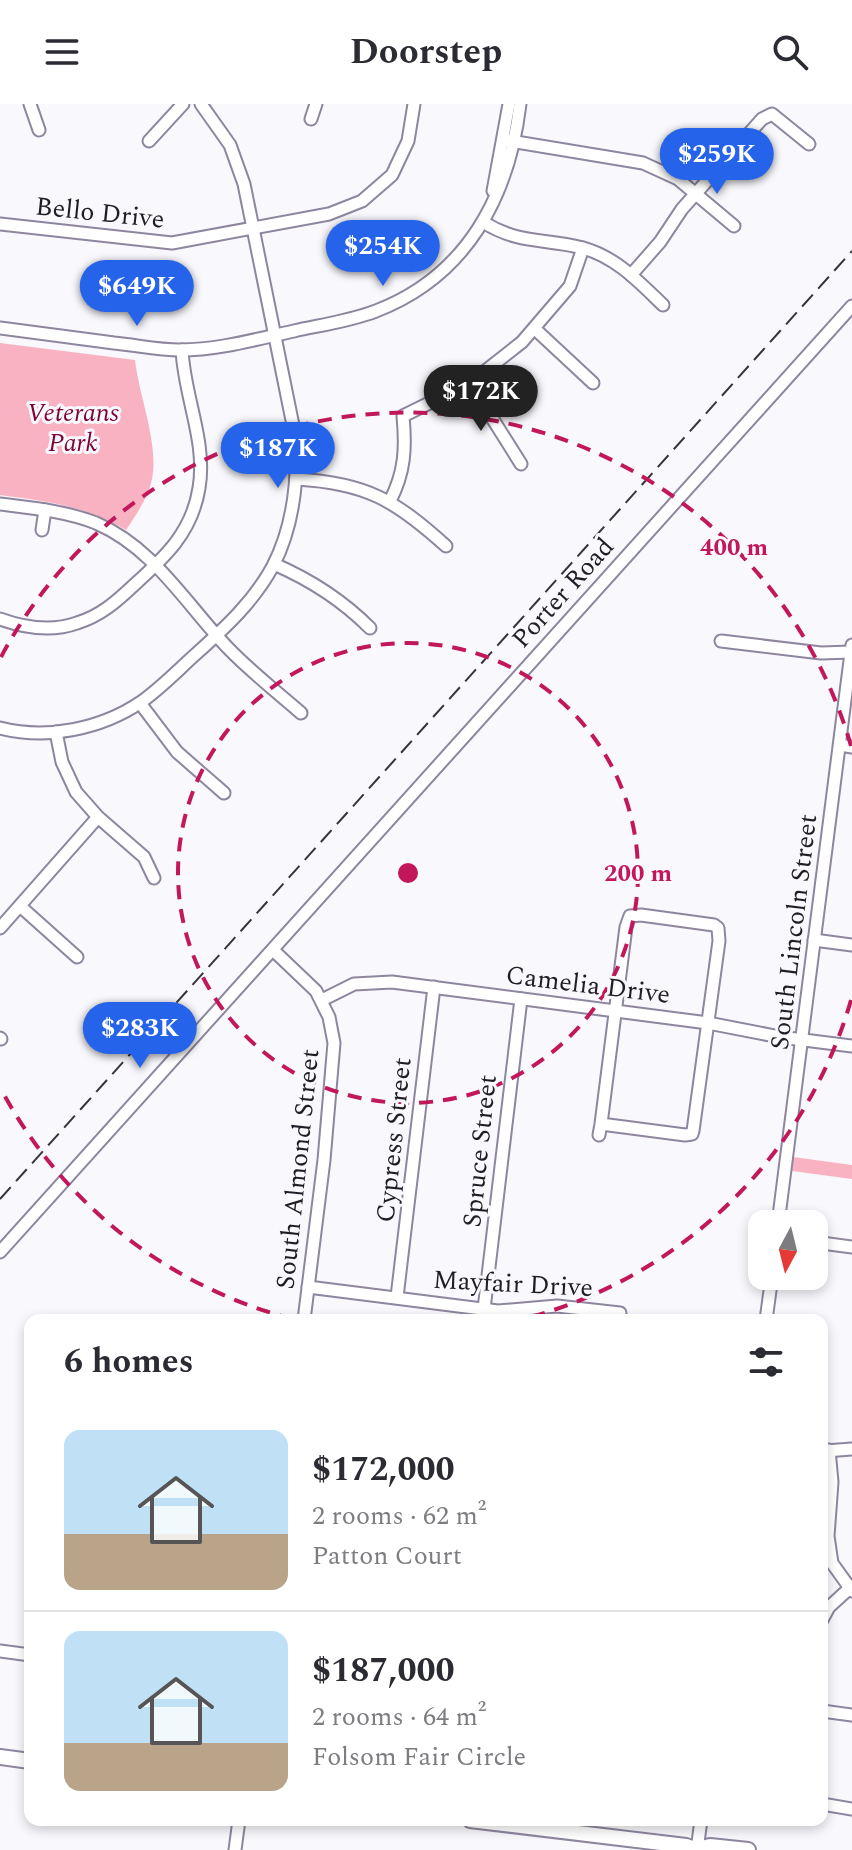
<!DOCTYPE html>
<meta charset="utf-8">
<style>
:root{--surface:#fff;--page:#f2f2f3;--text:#2b2b33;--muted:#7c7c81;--line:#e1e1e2;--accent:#2563eb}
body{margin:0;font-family:Spectral,serif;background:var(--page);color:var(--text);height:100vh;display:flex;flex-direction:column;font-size:30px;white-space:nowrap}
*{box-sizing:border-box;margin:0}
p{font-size:26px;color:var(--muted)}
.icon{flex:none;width:44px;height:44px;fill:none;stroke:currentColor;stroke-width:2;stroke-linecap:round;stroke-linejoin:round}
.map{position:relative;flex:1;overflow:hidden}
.details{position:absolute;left:24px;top:1210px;width:804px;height:512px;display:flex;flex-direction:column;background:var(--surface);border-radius:16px;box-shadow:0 4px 12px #0003}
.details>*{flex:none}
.needle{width:52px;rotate:187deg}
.fabs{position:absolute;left:748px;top:1106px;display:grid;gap:16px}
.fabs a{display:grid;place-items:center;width:80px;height:80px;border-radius:16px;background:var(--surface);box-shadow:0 4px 12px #0003;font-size:40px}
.price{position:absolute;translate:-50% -68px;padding:0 18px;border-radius:28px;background:var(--accent);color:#fff;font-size:26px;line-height:52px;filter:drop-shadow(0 2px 4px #0008)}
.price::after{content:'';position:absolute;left:50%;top:48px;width:24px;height:18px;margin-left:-12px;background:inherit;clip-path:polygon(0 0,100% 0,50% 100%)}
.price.selected{background:#222;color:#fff}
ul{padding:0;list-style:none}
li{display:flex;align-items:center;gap:24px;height:200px;padding:0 40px}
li+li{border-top:2px solid var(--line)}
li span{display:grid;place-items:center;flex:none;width:224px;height:160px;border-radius:16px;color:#555}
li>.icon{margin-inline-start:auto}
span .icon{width:96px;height:96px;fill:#fffc;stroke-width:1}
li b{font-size:34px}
h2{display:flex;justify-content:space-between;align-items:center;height:96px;padding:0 40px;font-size:34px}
header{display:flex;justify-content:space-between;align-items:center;height:104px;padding:0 40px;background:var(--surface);font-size:36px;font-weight:700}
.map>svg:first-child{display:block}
.green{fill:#f9b2c1}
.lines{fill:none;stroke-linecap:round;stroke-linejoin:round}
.minor-casing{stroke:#8e869e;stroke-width:15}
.major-casing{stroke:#8e869e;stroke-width:18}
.minor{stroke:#fff;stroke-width:11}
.major{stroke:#fff;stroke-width:14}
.rail{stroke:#36333c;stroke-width:2;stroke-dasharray:16 8;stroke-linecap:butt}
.ring{fill:none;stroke:#c2185b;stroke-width:4;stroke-dasharray:14 10}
.labels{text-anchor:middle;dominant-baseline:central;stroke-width:6;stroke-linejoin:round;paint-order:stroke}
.street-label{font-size:26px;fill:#201d26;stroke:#f9f8fd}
.park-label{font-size:26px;font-style:italic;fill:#7d0437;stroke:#f9f8fd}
.centre{fill:#c2185b;stroke:#f9f8fd;stroke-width:4}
.ring-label{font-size:24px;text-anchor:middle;font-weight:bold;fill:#c2185b;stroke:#f9f8fd;stroke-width:6;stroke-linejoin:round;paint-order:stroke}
</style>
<header><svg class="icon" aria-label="menu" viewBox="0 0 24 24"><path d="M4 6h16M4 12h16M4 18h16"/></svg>Doorstep<svg class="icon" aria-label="search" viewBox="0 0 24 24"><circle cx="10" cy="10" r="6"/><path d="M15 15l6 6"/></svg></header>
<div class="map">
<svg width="852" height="1746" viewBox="0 0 852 1746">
<rect width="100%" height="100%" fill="#f9f8fd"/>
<g class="green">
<path d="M0,239L135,256C139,292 159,340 152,375C148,394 136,411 126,426C86,402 45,397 0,391Z"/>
<polygon points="793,1053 852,1061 852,1075 792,1067"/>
</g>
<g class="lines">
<g class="minor-casing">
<g id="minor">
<polyline points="30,0 39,26"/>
<polyline points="311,15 316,0"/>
<polyline points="504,36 643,59 678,75 734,122"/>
<polyline points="149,37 183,0"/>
<polyline points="493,87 509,0"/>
<path d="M483,118C520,141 545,134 583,144C616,153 639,178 663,201"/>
<polyline points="0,120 172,139 329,110 362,97 392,71 408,37 414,0"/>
<polyline points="631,171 660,138 682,105 762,15 772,10 809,40"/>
<path d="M0,224C38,229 76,234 114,239C136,241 158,246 180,246C218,246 257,235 294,227C321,221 350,217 376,207C467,172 509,92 520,0"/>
<polyline points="535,225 593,279"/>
<polyline points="470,279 521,360"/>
<path d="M297,375C366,379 395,396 446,442"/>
<path d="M390,397C405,368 406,344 403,312L470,279L522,238L570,182L583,144"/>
<path d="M0,400C32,404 65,407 96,419C154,444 186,500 228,544C250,567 277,588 301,609"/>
<polyline points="42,426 45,406"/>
<path d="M274,460C311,476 341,495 370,524"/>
<path d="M0,515C25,524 52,528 77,519C100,512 116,498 133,482C164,454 192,429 199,384C207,338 184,292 182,246"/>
<polyline points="721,537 821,549 851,548"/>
<polyline points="140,599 177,648 224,689"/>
<path d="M0,624C47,636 101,625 141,598C161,584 179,565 197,549C226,523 254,497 273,462C293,423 298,379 296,336L244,80L230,41L201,0"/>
<polyline points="56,628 62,658 76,688 98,713 144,753 154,774"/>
<polyline points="840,641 852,643"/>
<polyline points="20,802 77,853"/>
<polyline points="0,824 98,713"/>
<polyline points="814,836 852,841"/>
<polyline points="273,846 316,887 329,913 334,939 324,1056 304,1216"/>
<polyline points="322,896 354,880 392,878 708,919 780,933 852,942"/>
<polyline points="0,934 1,935"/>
<polyline points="599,1031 601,1020 626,823 630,812 641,811 714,821 718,824 719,837 693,1027 692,1030 685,1031 601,1020"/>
<polyline points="778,1120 852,541"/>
<polyline points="814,1138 852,1143"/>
<polyline points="0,1148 852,202"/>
<polyline points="308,1183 498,1207 557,1202 620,1209"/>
<polyline points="397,1193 434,883"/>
<polyline points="484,1205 521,895"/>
<polyline points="766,1216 772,1172"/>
<polyline points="829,1346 832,1378 828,1432 832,1459 852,1487"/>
<polyline points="825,1347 852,1345"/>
<polyline points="822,1516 829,1503 852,1482"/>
<polyline points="0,1547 30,1551"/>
<polyline points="822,1607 852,1611"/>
<polyline points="822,1700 852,1705"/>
<polyline points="235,1746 239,1716"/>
<polyline points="697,1746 701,1716"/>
</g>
</g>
<g class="major-casing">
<g id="major">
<polyline points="0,1653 30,1657"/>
<polyline points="470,1716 686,1742 698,1746"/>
<polyline points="697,1745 710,1742 748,1746"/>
</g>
</g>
<use href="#minor" class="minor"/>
<use href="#major" class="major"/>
<polyline class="rail" points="0,1095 852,147"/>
</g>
<g class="ring">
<circle cx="408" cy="769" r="230"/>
<path d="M851 896A461 461 0 0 1 523 1215M293 1215A461 461 0 0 1 1 985M1 553A461 461 0 0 1 851 642"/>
</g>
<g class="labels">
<g class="street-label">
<text transform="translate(100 109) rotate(6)">Bello Drive</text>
<text transform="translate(563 489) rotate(-48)">Porter Road</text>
<text transform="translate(794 828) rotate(-83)">South Lincoln Street</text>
<text transform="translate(588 881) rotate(7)">Camelia Drive</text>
<text transform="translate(394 1036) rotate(-84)">Cypress Street</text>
<text transform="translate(480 1047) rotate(-84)">Spruce Street</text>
<text transform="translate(298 1065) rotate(-84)">South Almond Street</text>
<text transform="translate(513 1180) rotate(3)">Mayfair Drive</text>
</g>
<g class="park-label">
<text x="73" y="309">Veterans<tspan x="73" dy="30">Park</tspan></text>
</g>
</g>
<circle cx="408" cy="769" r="12" class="centre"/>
<g class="ring-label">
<text x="734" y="451">400 m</text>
<text x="638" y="777">200 m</text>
</g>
</svg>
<div class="fabs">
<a><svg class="needle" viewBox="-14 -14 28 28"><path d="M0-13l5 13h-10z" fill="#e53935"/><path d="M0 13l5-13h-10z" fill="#7c7c81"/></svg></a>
</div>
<b class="price" style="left:717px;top:92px">$259K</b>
<b class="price" style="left:383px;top:184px">$254K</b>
<b class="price" style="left:137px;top:224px">$649K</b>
<b class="price selected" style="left:481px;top:329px">$172K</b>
<b class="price" style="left:278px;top:386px">$187K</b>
<b class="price" style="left:140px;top:966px">$283K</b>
<section class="details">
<h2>6 homes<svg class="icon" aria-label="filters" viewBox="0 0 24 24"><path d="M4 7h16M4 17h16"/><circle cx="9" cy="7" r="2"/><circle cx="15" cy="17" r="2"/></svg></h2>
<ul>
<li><span style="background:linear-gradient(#bfe0f5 65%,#b9a48a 0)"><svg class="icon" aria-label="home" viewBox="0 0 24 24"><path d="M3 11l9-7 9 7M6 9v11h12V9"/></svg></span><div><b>$172,000</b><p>2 rooms · 62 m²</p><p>Patton Court</p></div></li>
<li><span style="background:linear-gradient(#bfe0f5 70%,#b9a48a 0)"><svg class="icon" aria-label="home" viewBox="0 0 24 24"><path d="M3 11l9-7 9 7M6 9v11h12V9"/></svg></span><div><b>$187,000</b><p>2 rooms · 64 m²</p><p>Folsom Fair Circle</p></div></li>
</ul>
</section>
</div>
